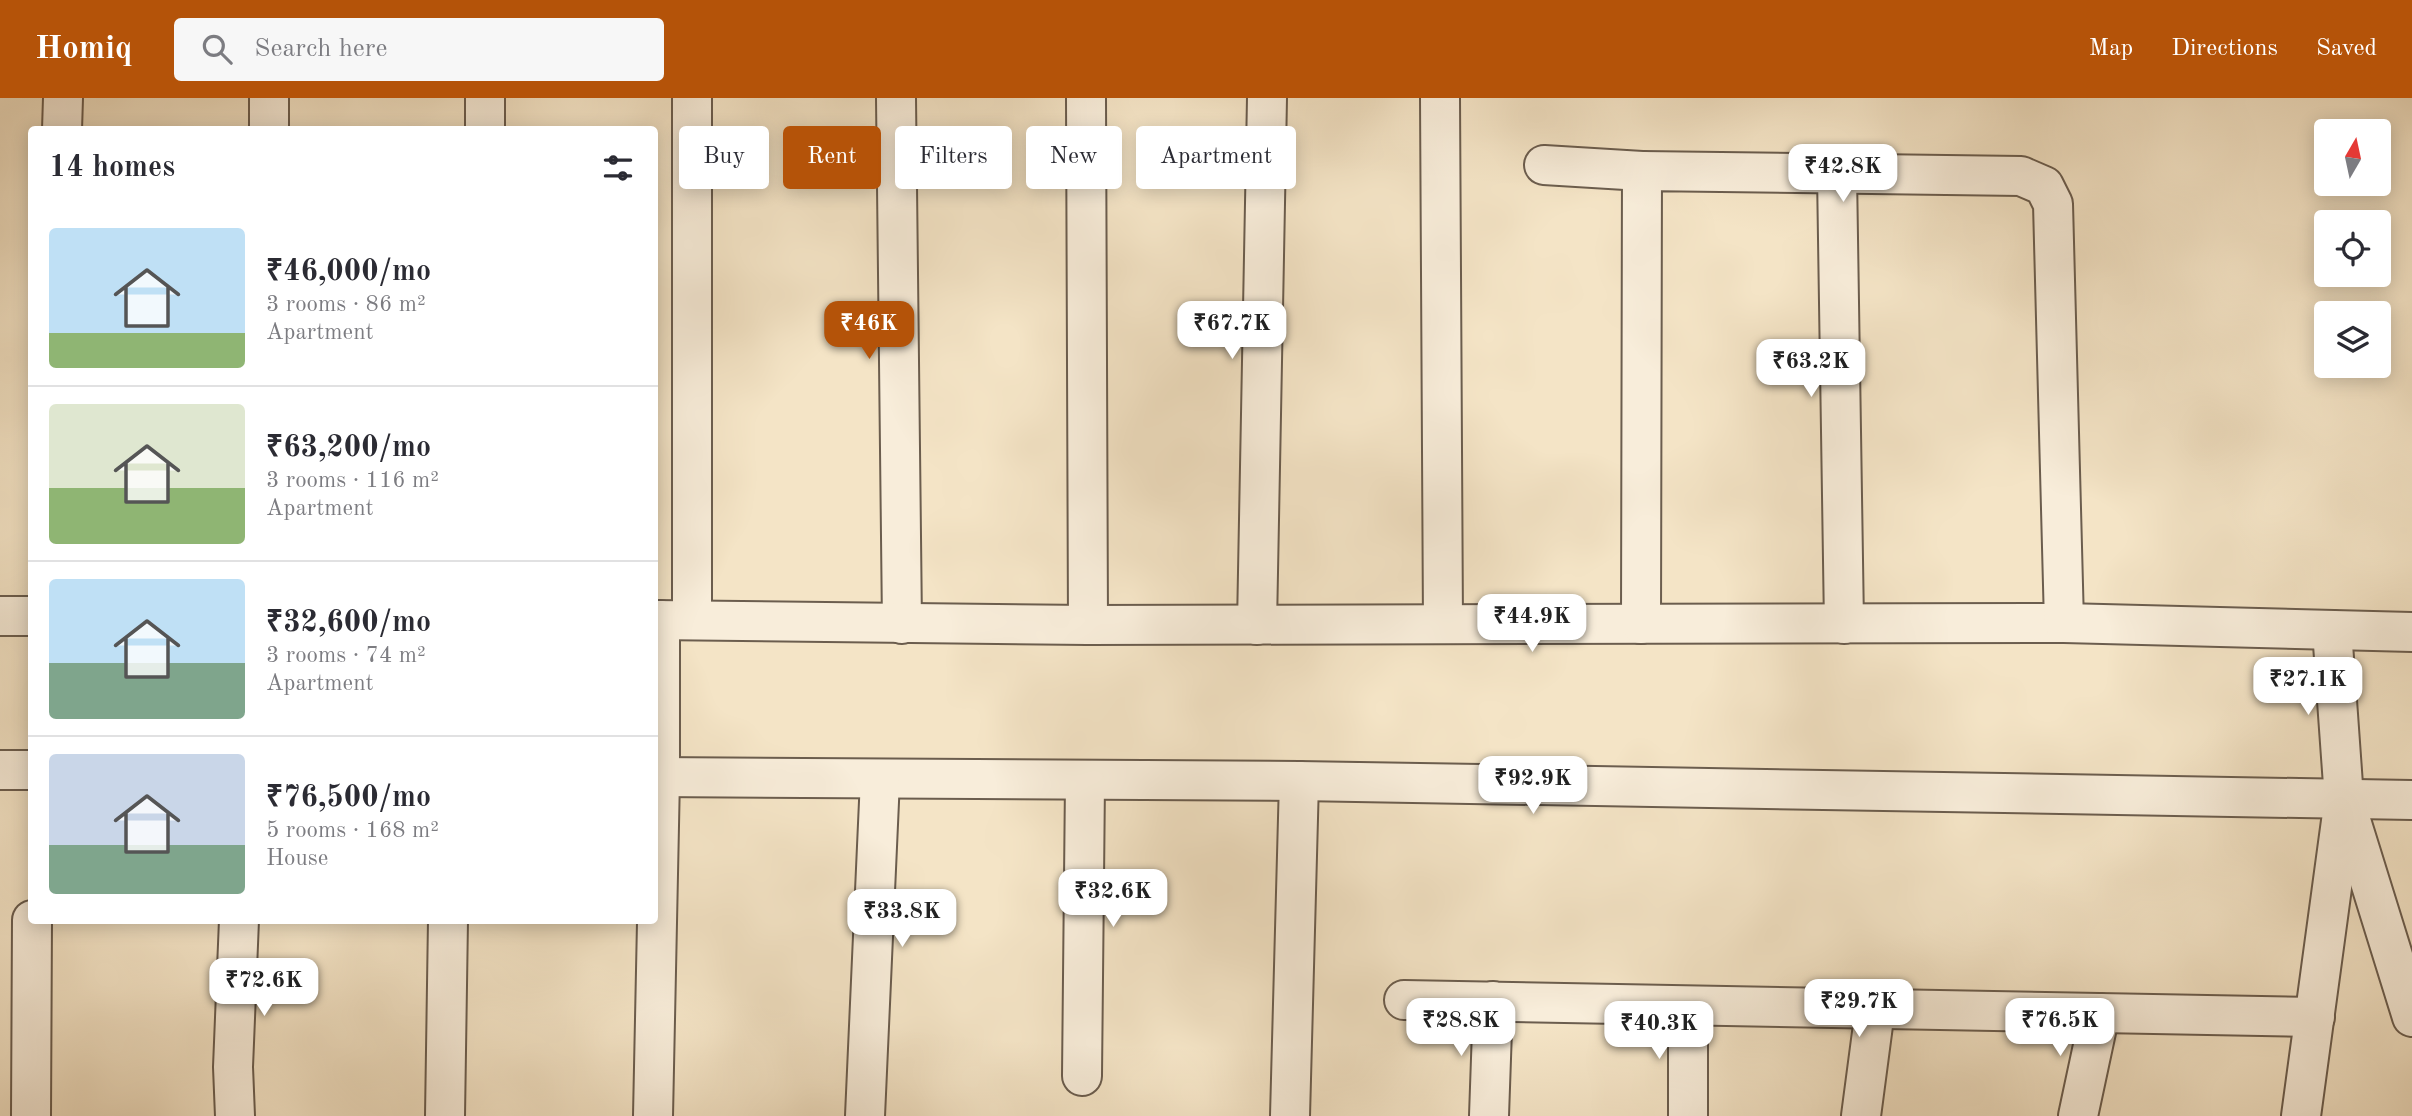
<!DOCTYPE html>
<meta charset="utf-8">
<style>
:root{--surface:#fff;--page:#f7f7f7;--text:#2b2b33;--muted:#7c7c81;--line:#e1e1e2;--accent:#b45309}
body{margin:0;font-family:"Old Standard TT",serif;background:var(--page);color:var(--text);height:100vh;display:flex;flex-direction:column;font-size:26px;white-space:nowrap}
*{box-sizing:border-box;margin:0}
p{font-size:23px;color:var(--muted)}
.icon{flex:none;width:38px;height:38px;fill:none;stroke:currentColor;stroke-width:2;stroke-linecap:round;stroke-linejoin:round}
.map{position:relative;flex:1;overflow:hidden}
.details{position:absolute;left:28px;top:28px;width:630px;height:798px;display:flex;flex-direction:column;background:var(--surface);border-radius:7px;box-shadow:0 4px 18px #0003}
.details>*{flex:none}
.banner{position:absolute;left:679px;top:28px;width:665px;height:63px;display:flex;gap:14px}
.needle{width:46px;rotate:9deg}
.tools{position:absolute;left:2314px;top:21px;display:grid;gap:14px}
.tools a{display:grid;place-items:center;width:77px;height:77px;border-radius:7px;background:var(--surface);box-shadow:0 4px 18px #0003;font-size:35px}
.price{position:absolute;translate:-50% -60px;padding:0 16px;border-radius:14px;background:#fff;color:#222;font-size:23px;line-height:46px;filter:drop-shadow(0 2px 4px #0008)}
.price::after{content:'';position:absolute;left:50%;top:42px;width:21px;height:16px;margin-left:-10px;background:inherit;clip-path:polygon(0 0,100% 0,50% 100%)}
.price.selected{background:var(--accent);color:#fff}
ul{padding:0;list-style:none}
li{display:flex;align-items:center;gap:21px;height:175px;padding:0 21px}
li+li{border-top:2px solid var(--line)}
li span{display:grid;place-items:center;flex:none;width:196px;height:140px;border-radius:7px;color:#555}
li>.icon{margin-inline-start:auto}
span .icon{width:84px;height:84px;fill:#fffc;stroke-width:1}
li b{font-size:30px}
h2{display:flex;justify-content:space-between;align-items:center;height:84px;padding:0 21px;font-size:30px}
.pill{padding:0 24px;border-radius:7px;background:var(--surface);box-shadow:0 4px 18px #0003;font-size:24px;line-height:63px}
.pill.selected{background:var(--accent);color:#fff}
header{display:flex;align-items:center;gap:42px;box-sizing:border-box;height:98px;padding:0 35px;background:var(--accent);color:#fff}
header strong{font-size:33px}
nav{display:flex;gap:38px;margin-inline-start:auto;font-size:24px}
.search{width:490px;height:63px;background:var(--page);display:flex;align-items:center;gap:18px;box-sizing:border-box;padding:0 24px;border-radius:7px;color:var(--muted);font-size:26px}
.map>svg:first-child{display:block}
.lines{fill:none;stroke-linecap:round;stroke-linejoin:round}
.minor-casing{stroke:#6b5d4e;stroke-width:42}
.minor{stroke:#f8edda;stroke-width:38}
</style>
<header>
<strong>Homiq</strong>
<div class="search"><svg class="icon" aria-label="search" viewBox="0 0 24 24"><circle cx="10" cy="10" r="6"/><path d="M15 15l6 6"/></svg>Search here</div>
<nav><a>Map</a><a>Directions</a><a>Saved</a></nav>
</header>
<div class="map">
<svg width="2412" height="1018" viewBox="0 0 2412 1018">
<rect width="100%" height="100%" fill="#f4e4c6"/>
<filter id="stains"><feTurbulence type="fractalNoise" baseFrequency=".00286" numOctaves="4"/><feColorMatrix values="0 0 0 0 .2 0 0 0 0 .09 0 0 0 0 .02 0 0 0 .5 -.17"/></filter>
<radialGradient id="worn" r=".72"><stop offset=".6" stop-color="#630" stop-opacity="0"/><stop offset="1" stop-color="#630" stop-opacity=".3"/></radialGradient>
<g class="lines">
<g class="minor-casing">
<g id="minor">
<polyline points="269,0 269,32"/>
<polyline points="692,0 692,522"/>
<polyline points="896,0 902,526"/>
<polyline points="1086,0 1088,527"/>
<polyline points="1440,0 1443,526"/>
<polyline points="62,32 63,0"/>
<polyline points="485,32 485,0"/>
<polyline points="1544,67 1642,73"/>
<polyline points="1837,76 1844,526"/>
<polyline points="0,518 32,518"/>
<polyline points="654,522 1088,527 2064,525 2412,534"/>
<polyline points="1641,526 1642,73 2021,78 2044,88 2053,106 2064,525"/>
<polyline points="1257,527 1267,0"/>
<polyline points="0,672 32,672"/>
<polyline points="654,679 1299,683 2412,702"/>
<polyline points="2348,713 2412,919"/>
<polyline points="1404,902 2315,919"/>
<polyline points="1082,978 1085,683"/>
<polyline points="31,1018 32,822"/>
<polyline points="235,1018 233,969 239,822"/>
<polyline points="445,1018 448,822"/>
<polyline points="653,1018 660,679 660,522"/>
<polyline points="865,1018 880,681"/>
<polyline points="1290,1018 1299,683"/>
<polyline points="1489,1018 1493,903"/>
<polyline points="1688,1018 1688,908"/>
<polyline points="1861,1018 1875,912"/>
<polyline points="2078,1018 2100,915"/>
<polyline points="2301,1018 2344,701 2332,532"/>
</g>
</g>
<use href="#minor" class="minor"/>
</g>
<rect width="100%" height="100%" filter="url(#stains)"/>
<rect width="100%" height="100%" fill="url(#worn)"/>
</svg>
<div class="tools">
<a><svg class="needle" viewBox="-14 -14 28 28"><path d="M0-13l5 13h-10z" fill="#e53935"/><path d="M0 13l5-13h-10z" fill="#7c7c81"/></svg></a>
<a><svg class="icon" aria-label="locate" viewBox="0 0 24 24"><circle cx="12" cy="12" r="6"/><path d="M12 2v4M12 18v4M2 12h4M18 12h4"/></svg></a>
<a><svg class="icon" aria-label="layers" viewBox="0 0 24 24"><path d="M12 4l9 5-9 5-9-5zM3 14l9 5 9-5"/></svg></a>
</div>
<b class="price" style="left:1843px;top:106px">₹42.8K</b>
<b class="price selected" style="left:869px;top:263px">₹46K</b>
<b class="price" style="left:1232px;top:263px">₹67.7K</b>
<b class="price" style="left:1811px;top:301px">₹63.2K</b>
<b class="price" style="left:1532px;top:556px">₹44.9K</b>
<b class="price" style="left:2308px;top:619px">₹27.1K</b>
<b class="price" style="left:1533px;top:718px">₹92.9K</b>
<b class="price" style="left:1113px;top:831px">₹32.6K</b>
<b class="price" style="left:902px;top:851px">₹33.8K</b>
<b class="price" style="left:264px;top:920px">₹72.6K</b>
<b class="price" style="left:1859px;top:941px">₹29.7K</b>
<b class="price" style="left:1461px;top:960px">₹28.8K</b>
<b class="price" style="left:2060px;top:960px">₹76.5K</b>
<b class="price" style="left:1659px;top:963px">₹40.3K</b>
<div class="banner">
<a class="pill">Buy</a>
<a class="pill selected">Rent</a>
<a class="pill">Filters</a>
<a class="pill">New</a>
<a class="pill">Apartment</a>
</div>
<section class="details">
<h2>14 homes<svg class="icon" aria-label="filters" viewBox="0 0 24 24"><path d="M4 7h16M4 17h16"/><circle cx="9" cy="7" r="2"/><circle cx="15" cy="17" r="2"/></svg></h2>
<ul>
<li><span style="background:linear-gradient(#bfe0f5 75%,#8fb573 0)"><svg class="icon" aria-label="home" viewBox="0 0 24 24"><path d="M3 11l9-7 9 7M6 9v11h12V9"/></svg></span><div><b>₹46,000/mo</b><p>3 rooms · 86 m²</p><p>Apartment</p></div></li>
<li><span style="background:linear-gradient(#dfe7d0 60%,#8fb573 0)"><svg class="icon" aria-label="home" viewBox="0 0 24 24"><path d="M3 11l9-7 9 7M6 9v11h12V9"/></svg></span><div><b>₹63,200/mo</b><p>3 rooms · 116 m²</p><p>Apartment</p></div></li>
<li><span style="background:linear-gradient(#bfe0f5 60%,#7fa58c 0)"><svg class="icon" aria-label="home" viewBox="0 0 24 24"><path d="M3 11l9-7 9 7M6 9v11h12V9"/></svg></span><div><b>₹32,600/mo</b><p>3 rooms · 74 m²</p><p>Apartment</p></div></li>
<li><span style="background:linear-gradient(#c9d6e8 65%,#7fa58c 0)"><svg class="icon" aria-label="home" viewBox="0 0 24 24"><path d="M3 11l9-7 9 7M6 9v11h12V9"/></svg></span><div><b>₹76,500/mo</b><p>5 rooms · 168 m²</p><p>House</p></div></li>
</ul>
</section>
</div>
